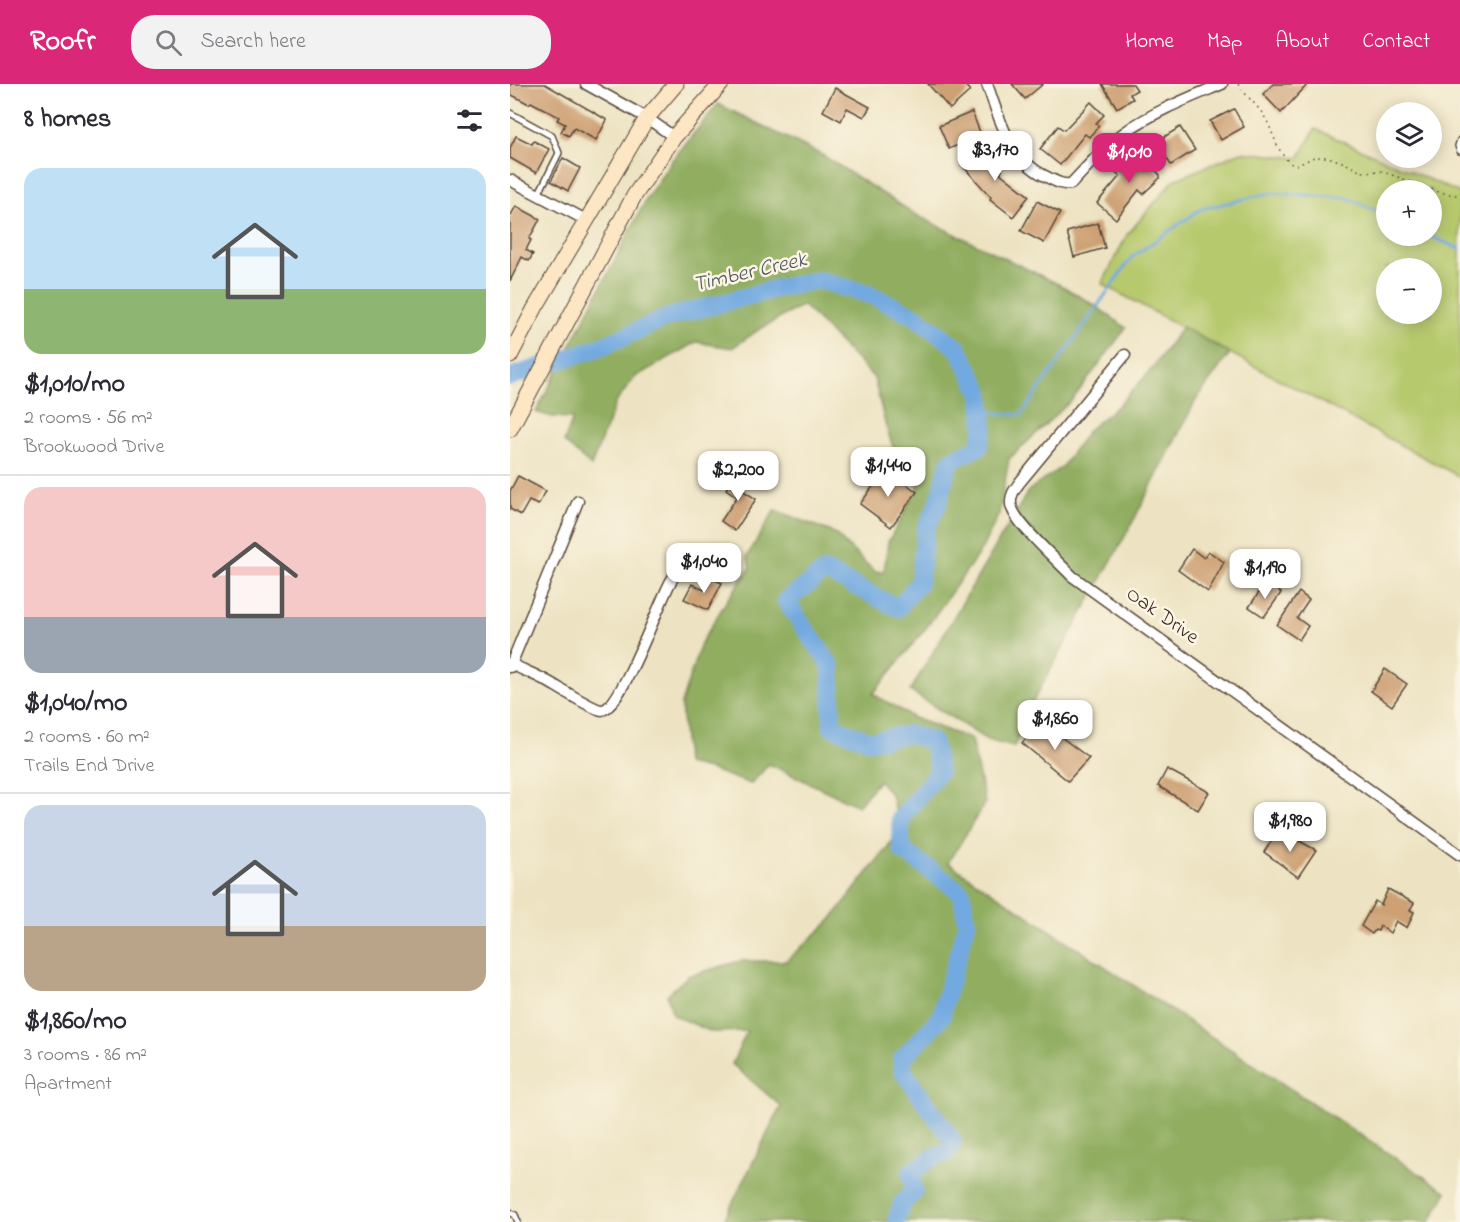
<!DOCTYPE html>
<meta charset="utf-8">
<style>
:root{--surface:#fff;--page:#f2f2f3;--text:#2b2b33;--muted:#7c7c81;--line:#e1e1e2;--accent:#db2777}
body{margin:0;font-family:"Indie Flower",sans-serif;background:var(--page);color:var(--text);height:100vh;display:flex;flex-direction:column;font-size:22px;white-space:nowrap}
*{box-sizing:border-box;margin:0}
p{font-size:20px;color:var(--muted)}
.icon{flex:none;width:33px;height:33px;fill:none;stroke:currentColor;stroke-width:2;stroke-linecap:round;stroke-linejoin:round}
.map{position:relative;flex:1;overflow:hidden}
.drawer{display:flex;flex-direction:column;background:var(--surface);width:510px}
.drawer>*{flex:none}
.controls{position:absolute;left:866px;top:18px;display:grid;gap:12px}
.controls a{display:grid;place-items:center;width:66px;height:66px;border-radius:50%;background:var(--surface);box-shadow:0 3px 15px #0003;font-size:30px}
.price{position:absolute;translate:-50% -51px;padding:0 14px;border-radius:12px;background:#fff;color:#222;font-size:20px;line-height:39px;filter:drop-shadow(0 2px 3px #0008)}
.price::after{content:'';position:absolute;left:50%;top:36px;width:18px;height:14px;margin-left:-9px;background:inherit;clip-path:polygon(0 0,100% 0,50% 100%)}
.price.current{background:var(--accent);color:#fff}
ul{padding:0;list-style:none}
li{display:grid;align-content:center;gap:12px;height:318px;padding:0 24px}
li+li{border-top:2px solid var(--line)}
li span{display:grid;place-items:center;height:186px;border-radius:18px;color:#555}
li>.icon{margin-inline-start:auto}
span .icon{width:108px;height:108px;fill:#fffc;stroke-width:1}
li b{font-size:26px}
h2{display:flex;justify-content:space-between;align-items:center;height:72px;padding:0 24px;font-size:26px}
header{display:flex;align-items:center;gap:36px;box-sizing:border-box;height:84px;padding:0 30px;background:var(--accent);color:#fff}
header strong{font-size:28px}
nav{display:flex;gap:33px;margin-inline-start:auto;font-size:21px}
.search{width:420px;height:54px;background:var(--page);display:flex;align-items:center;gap:15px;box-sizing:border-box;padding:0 21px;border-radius:24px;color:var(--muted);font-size:22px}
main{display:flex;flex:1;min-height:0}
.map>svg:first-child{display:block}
.green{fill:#b6c96d;stroke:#787a46;stroke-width:1.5;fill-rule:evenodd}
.forest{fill:#90ad60;stroke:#666c3f;stroke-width:1.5}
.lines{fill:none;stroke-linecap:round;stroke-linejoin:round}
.stream{stroke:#72a9e0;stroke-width:3}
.river{stroke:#72a9e0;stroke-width:18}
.building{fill:#cea174}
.service-casing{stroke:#564637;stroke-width:8}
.minor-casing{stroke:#564637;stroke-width:13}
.secondary-casing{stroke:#564637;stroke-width:17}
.path{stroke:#564637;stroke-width:1.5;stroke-dasharray:1.5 4.5;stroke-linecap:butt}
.service{stroke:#fff;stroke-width:5}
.minor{stroke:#fff;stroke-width:10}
.secondary{stroke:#fce6c4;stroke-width:15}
.labels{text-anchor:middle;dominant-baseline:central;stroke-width:5;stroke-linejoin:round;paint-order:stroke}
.street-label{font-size:21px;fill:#3b2a1e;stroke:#fcf5e5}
.water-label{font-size:22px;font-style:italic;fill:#4e5662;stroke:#fcf5e5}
</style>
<header>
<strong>Roofr</strong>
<div class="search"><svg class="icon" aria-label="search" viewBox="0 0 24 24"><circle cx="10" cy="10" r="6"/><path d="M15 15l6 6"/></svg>Search here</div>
<nav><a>Home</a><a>Map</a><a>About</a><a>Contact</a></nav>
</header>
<main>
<section class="drawer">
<h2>8 homes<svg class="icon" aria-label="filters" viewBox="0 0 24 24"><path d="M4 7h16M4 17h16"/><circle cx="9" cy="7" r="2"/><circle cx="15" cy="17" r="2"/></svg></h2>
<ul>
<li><span style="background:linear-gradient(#bfe0f5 65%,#8fb573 0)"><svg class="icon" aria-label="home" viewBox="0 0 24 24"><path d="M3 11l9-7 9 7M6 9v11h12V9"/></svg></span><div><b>$1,010/mo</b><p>2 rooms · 56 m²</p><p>Brookwood Drive</p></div></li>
<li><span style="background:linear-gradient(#f6c9c9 70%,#9aa5b1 0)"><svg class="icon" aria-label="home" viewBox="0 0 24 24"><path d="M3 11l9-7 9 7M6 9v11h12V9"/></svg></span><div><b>$1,040/mo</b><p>2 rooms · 60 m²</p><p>Trails End Drive</p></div></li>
<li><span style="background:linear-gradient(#c9d6e8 65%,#b9a48a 0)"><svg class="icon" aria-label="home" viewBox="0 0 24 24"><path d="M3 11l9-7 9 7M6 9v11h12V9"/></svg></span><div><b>$1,860/mo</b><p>3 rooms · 86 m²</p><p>Apartment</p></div></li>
</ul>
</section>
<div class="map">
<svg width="950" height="1138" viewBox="0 0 950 1138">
<rect width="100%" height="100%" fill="#fcf5e5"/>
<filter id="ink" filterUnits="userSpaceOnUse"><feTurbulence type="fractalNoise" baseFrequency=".0167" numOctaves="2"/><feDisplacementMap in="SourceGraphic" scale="12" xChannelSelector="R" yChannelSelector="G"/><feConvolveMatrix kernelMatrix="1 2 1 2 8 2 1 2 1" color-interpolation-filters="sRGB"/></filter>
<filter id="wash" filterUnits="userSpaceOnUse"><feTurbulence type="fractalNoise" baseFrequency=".008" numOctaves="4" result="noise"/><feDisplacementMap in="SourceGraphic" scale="24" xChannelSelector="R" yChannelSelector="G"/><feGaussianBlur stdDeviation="1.35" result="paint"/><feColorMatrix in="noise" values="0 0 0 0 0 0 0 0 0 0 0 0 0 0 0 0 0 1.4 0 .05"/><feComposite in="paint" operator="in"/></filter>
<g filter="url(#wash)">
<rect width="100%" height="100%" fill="#ede3c2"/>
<path class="green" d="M805,45L950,109V393L592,200L617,151L664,96L731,68L789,74ZM876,106H921V152H876ZM876,184H921V230H876Z"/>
<g class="forest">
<polygon points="208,20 312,71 408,132 554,203 584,221 616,244 563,315 499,375 489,430 471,466 416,544 363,610 404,634 461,655 475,719 438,779 937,1108 920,1138 213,1138 271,1022 222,980 237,947 202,948 163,931 157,911 178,892 230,877 276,877 320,837 390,747 381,711 369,696 348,722 259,680 241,700 199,685 176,680 171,619 191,559 216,518 240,484 237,472 265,426 324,449 364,487 374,488 378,458 409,402 390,382 376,343 364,294 293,221 250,245 222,264 186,258 125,293 106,318 81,382 54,358 63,334 42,333 26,328 136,116 162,76"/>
<polygon points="672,243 720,269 686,316 619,445 521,621 504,663 477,656 400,607 519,406 552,383 578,346 608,322 641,286"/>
</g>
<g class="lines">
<g class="stream">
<polyline points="920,152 950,165"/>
<polyline points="473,328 511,331 622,173 691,125 760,109 838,114 876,131"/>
</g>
<polyline class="river" points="0,293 90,263 159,233 269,204 309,196 361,211 405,232 448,264 471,308 474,343 469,363 440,377 428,420 416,444 409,499 388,524 315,487 276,517 321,582 322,643 361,657 400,650 423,658 429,687 390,735 392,766 452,809 457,840 434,919 432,932 392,975 393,987 443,1057 438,1068 422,1074 401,1088 404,1107 392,1120 386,1138"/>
</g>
<g id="blocks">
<g class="building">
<polygon points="0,0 35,0 97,36 86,56 64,44 59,52 51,48 55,40 47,36 49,33 21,18 19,20 0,10"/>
<polygon points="418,0 454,0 460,7 440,25"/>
<polygon points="502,0 533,0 515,15"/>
<polygon points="592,0 623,0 627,6 620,10 623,15 607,24"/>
<polygon points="763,0 798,0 771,29 753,10"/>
<polygon points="325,4 360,23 354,33 337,24 331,37 313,27"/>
<polygon points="581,18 594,31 586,39 589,42 579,53 575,50 550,81 530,65 548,42 554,46"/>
<polygon points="724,25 734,43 711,56 700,37"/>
<polygon points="462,28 471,51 439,65 429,42"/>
<polygon points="670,43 685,66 661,81 646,58"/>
<polygon points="6,52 22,60 24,57 39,65 26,89 0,74 0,64"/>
<polygon points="472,63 492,87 490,89 519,112 503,133 480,115 481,113 451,80"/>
<polygon points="627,67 650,91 650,94 633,110 629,106 606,135 587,119 610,92 605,87"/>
<polygon points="53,74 70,84 58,107 41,97"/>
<polygon points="527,117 550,129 534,159 511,147"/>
<polygon points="6,122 30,135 19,155 21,156 16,166 23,170 19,177 12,173 0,197 0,133"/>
<polygon points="588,139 595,164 564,173 557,148"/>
<polygon points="376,385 407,408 381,443 350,420"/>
<polygon points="229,386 240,394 232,406 246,415 225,447 211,437 227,413 216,405"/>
<polygon points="8,392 36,407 28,421 19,417 11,431 0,425 0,407"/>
<polygon points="682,465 694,474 698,467 714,478 698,508 668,486"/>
<polygon points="200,494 212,499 198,526 174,515 182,500 194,506"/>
<polygon points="756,498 771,509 754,533 739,523"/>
<polygon points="789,508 799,516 787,534 798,542 789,556 767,541"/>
<polygon points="875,585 897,600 882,622 861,607"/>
<polygon points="531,638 579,674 558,697 512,659"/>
<polygon points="657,685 699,708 688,726 648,702"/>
<polygon points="769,746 806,766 788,793 754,768"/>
<polygon points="878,805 904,819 900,826 904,828 897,844 886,837 880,849 870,842 868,847 865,846 862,850 851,842 865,817 871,821"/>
</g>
</g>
</g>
<g filter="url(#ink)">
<use href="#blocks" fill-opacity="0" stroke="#564637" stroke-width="1.5"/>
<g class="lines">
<g class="service-casing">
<g id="service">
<polyline points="0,29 42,52 49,69 28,111"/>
<polyline points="950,56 948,62 950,67"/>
<polyline points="0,1128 5,1131 8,1138"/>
</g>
</g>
<g class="minor-casing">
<g id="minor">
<polyline points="76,0 137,34 164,53"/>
<path d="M477,0C490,37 500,77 539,94C547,98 552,101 561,100C578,82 595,62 615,48C645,27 679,14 712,0"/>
<polyline points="0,96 76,136"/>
<path d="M615,271L510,398C505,405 500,411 501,420C502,437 549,478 562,492L950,771"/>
<path d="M1,580C11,585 21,589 31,594C42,599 83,626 92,626C111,625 150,516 161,497C169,483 183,476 197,471"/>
<polyline points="0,583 68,417"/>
</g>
</g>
<g class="secondary-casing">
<g id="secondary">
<polyline points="0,272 25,224 137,34 166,0"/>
<polyline points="0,345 124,112 164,53 211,0"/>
</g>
</g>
<path class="path" d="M728,0C735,11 745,19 752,29C764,45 765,69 783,81H788L804,73H818L835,79L851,88L871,87L929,108L950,112"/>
<use href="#service" class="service"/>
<use href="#minor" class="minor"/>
<use href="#secondary" class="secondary"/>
</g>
</g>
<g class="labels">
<g class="street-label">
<text transform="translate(652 532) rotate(35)">Oak Drive</text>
</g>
<g class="water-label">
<text transform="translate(240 189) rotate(-13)">Timber Creek</text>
</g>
</g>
</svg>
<div class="controls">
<a><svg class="icon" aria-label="layers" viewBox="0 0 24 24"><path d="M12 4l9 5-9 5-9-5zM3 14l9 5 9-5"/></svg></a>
<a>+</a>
<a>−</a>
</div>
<b class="price" style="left:485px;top:98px">$3,170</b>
<b class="price current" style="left:619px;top:100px">$1,010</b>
<b class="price" style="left:378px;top:414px">$1,440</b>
<b class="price" style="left:228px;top:418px">$2,200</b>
<b class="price" style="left:194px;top:510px">$1,040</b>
<b class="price" style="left:755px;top:516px">$1,190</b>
<b class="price" style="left:545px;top:667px">$1,860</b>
<b class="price" style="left:780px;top:769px">$1,980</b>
</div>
</main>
